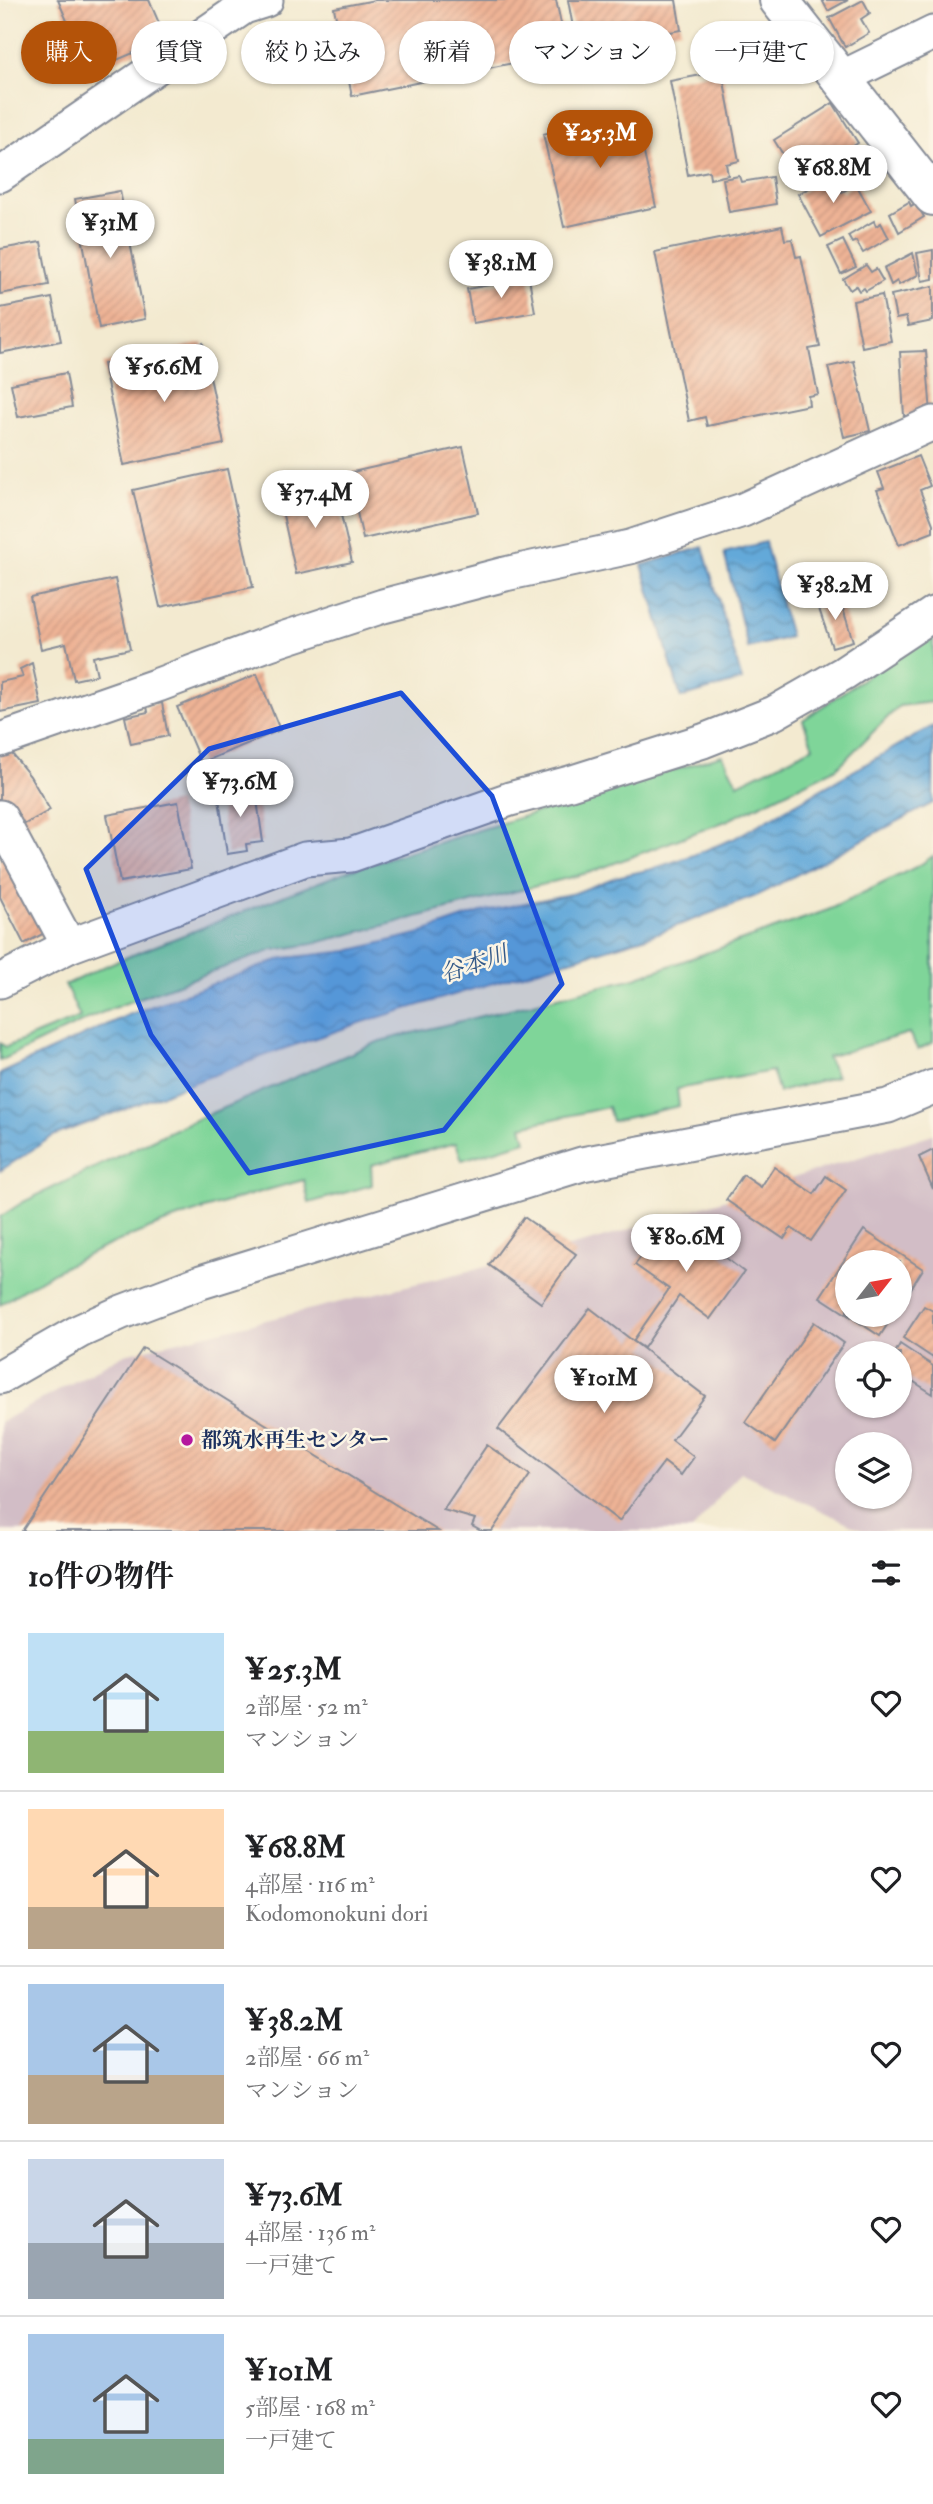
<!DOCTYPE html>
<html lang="ja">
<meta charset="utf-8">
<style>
:root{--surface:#fff;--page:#f6f6f6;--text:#202124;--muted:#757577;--line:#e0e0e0;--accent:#b45309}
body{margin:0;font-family:"IM FELL Double Pica","Noto Serif JP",serif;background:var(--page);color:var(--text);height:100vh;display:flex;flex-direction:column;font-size:26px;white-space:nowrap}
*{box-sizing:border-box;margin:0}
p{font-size:23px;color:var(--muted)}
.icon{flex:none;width:38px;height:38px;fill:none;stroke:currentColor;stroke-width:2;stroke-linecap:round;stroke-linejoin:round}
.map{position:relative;height:1531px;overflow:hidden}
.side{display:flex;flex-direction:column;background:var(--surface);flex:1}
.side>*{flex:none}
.top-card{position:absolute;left:21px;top:21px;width:892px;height:63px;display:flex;gap:14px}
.needle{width:46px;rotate:59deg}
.controls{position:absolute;left:835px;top:1250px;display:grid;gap:14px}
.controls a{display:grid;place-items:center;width:77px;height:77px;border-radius:50%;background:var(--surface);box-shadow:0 2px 5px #0004;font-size:35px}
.price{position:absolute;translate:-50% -60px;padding:0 16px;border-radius:24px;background:#fff;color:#222;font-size:23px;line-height:46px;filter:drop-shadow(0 2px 4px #0008)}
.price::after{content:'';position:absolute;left:50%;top:42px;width:21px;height:16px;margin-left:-10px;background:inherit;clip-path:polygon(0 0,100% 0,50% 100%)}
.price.on{background:var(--accent);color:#fff}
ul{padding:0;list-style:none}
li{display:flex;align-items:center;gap:21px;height:175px;padding:0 28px}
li+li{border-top:2px solid var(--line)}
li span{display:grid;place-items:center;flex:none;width:196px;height:140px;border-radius:0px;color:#555}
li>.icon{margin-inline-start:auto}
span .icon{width:84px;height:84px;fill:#fffc;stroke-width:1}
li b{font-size:30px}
h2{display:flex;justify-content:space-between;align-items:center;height:84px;padding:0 28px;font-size:30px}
.pill{padding:0 24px;border-radius:32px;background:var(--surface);box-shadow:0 2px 5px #0004;font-size:24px;line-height:63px}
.pill.on{background:var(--accent);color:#fff}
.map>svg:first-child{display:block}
.industrial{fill:#d2bdc6;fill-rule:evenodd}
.grass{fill:#7fd599;stroke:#4d827c;stroke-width:2}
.water{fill:url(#water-waves);stroke:#3f6c9c;stroke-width:2}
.building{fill:url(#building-hatch)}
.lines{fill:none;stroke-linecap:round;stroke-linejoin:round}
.minor-casing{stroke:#878c97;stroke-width:37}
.major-casing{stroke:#878c97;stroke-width:42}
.minor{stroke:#fff;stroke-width:33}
.major{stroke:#fff;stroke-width:38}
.marked{fill:#1d4ed8;fill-opacity:0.2;stroke:#1d4ed8;stroke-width:5;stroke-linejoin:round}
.poi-dot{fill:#b5179e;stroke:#fcf5e5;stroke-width:2.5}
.labels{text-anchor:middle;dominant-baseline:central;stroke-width:5;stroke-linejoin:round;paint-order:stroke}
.poi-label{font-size:21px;font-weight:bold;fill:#1b2f5e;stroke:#fcf5e5;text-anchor:start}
.water-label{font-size:23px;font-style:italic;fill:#345a89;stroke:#fcf5e5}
</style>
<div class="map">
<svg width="933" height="1531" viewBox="0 0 933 1531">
<defs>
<pattern id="water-waves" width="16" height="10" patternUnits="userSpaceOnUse" patternTransform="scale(1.75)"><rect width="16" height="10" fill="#63a9d9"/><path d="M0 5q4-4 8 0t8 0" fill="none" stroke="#518ab3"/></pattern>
<pattern id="building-hatch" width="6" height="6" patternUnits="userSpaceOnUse" patternTransform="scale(1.75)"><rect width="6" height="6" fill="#eeb395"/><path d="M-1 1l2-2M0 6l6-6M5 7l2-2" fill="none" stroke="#cc9a83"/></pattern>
</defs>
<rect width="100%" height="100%" fill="#fcf5e5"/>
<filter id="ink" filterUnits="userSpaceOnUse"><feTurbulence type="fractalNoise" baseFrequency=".0143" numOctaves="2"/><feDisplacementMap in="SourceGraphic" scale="14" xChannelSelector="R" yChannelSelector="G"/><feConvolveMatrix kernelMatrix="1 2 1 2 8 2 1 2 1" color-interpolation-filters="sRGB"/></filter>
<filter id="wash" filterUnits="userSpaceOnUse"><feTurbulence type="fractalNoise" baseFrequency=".00686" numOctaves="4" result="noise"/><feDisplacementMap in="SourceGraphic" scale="28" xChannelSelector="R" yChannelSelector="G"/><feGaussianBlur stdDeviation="1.57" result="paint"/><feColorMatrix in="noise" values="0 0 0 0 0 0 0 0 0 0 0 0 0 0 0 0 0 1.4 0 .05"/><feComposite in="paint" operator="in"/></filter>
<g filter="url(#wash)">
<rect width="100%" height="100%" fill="#f3ead0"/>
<path class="industrial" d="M933,1134V1531H865L740,1472L692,1531H0V1422L125,1354L593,1241ZM847,1262H900V1314H847ZM847,1353H900V1405H847ZM847,1444H900V1496H847Z"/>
<g class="grass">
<polygon points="933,630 933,702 899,706 837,768 726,821 591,872 312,944 273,950 144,996 96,1015 0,1061 0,1043 6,1047 80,1017 65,985 112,963 350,870 722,755 738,784 813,747 803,720"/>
<path d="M933,856V1042L918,1050L909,1033L827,1057L837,1076L779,1092L772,1071L677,1089L679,1106L612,1121L608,1107L522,1126L526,1141L462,1160L456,1143L371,1165L372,1185L309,1203L304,1180C198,1208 91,1243 0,1305V1217L23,1202L181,1126L380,1041L635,978L828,910L920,865Z"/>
</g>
<g class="water">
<polygon points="765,542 790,637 748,648 724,553"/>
<polygon points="703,547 742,680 681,698 642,565"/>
<polygon points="933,726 933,803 756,896 647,937 363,1022 277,1051 53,1136 0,1171 0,1074 128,1015 284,958 348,951 417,934 481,912 575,893 616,877 652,869 691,856 733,839"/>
</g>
<g id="blocks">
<g class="building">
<polygon points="58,0 149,0 166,39 89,72"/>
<polygon points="375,0 556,0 567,52 352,96 334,8"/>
<polygon points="568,0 676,0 681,30 577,49"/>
<polygon points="822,0 848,0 828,11"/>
<polygon points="863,0 870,13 861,19 869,33 845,47 829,18"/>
<polygon points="722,71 739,161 726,164 728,175 710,179 709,171 688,175 670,81"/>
<polygon points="833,103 858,143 799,180 774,140"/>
<polygon points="635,113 656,207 564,227 543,134"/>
<polygon points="833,175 842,192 856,184 871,211 821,237 798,194"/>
<polygon points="739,176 741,182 772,177 776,204 729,212 723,179"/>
<polygon points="120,191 145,319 99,328 75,199"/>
<polygon points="909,202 911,206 916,203 924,217 899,232 890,213"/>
<polygon points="874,221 876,226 881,223 889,238 863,253 856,241 852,243 848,236"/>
<polygon points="782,226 785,240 792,239 796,257 801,256 820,347 809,349 818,394 808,396 809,405 707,426 705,417 689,421 655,252"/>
<polygon points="843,240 856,267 841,274 828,247"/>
<polygon points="41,242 49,285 0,294 0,249"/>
<polygon points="933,250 933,279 922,281 917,253"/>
<polygon points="913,253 918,275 899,285 897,281 891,285 884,268"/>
<polygon points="866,265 871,272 876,269 883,281 866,291 864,288 859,291 856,286 850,290 843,279"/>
<polygon points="529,278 535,312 473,323 467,289"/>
<polygon points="933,286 933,321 908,326 906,317 896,319 891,295"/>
<polygon points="882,295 891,341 862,347 853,301"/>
<polygon points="52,298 61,341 0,353 0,308"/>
<polygon points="203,343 224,444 124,465 103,364"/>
<polygon points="926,351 931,414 904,416 900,352"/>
<polygon points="854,361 870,431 844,437 828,367"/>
<polygon points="66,373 72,407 18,417 11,384"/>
<polygon points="463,447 478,513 363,539 348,473"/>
<polygon points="918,456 930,486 920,490 933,524 933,532 899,545 877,490 884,488 878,472"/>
<polygon points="227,469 253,587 160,607 133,490"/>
<polygon points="334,485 352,562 296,574 279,497"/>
<polygon points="115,579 130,649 93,657 97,675 74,680 66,643 41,649 30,597"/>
<polygon points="839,596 853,641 832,647 817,603"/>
<polygon points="32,663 41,704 0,712 0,682 23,677 20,669"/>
<polygon points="257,674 280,730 201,763 177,707"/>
<polygon points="162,703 168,736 131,744 125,717 148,712 147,706"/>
<polygon points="4,744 30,776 50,810 16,829 0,799 0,746"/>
<polygon points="255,786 263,842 246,844 247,851 227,854 218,792"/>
<polygon points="178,802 191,869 120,882 107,815"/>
<polygon points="11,853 50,930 24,944 0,897 0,859"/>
<polygon points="933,1150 933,1189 919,1157"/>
<polygon points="774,1167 814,1194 826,1176 846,1190 811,1241 791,1228 784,1239 726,1200 743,1175 761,1187"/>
<polygon points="524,1217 576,1254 541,1303 489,1265"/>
<polygon points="667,1220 693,1238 699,1230 722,1246 718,1252 744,1272 710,1319 679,1296 644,1348 633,1341 669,1289 635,1265"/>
<polygon points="864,1230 923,1269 900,1306 900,1262 847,1262 847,1314 894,1314 880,1336 820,1297"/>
<polygon points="924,1306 933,1311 933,1358 903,1338"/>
<polygon points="590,1308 705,1396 672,1440 694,1457 681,1475 664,1462 619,1521 498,1429"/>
<polygon points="814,1322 844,1343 775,1443 745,1422"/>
<polygon points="900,1344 933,1366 933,1394 900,1373 900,1353 895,1353"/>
<polygon points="143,1348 438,1531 22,1531"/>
<polygon points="487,1445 530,1475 492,1531 481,1531 472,1526 475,1519 443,1510"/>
</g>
</g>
</g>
<g filter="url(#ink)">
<use href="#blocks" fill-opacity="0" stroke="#878c97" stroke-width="2"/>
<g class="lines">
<g class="minor-casing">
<g id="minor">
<polyline points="839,79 933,33"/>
<polyline points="0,175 244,7 266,0"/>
<polyline points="0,740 158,685 270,643 383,606 505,574 630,547 743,510 933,423"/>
<polyline points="0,817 69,946"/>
<polyline points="0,981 69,946 305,859 351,855 510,799 570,783 703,741 774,713 844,673 933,614"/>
<polyline points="0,1377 80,1331 122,1312 201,1282 582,1164 888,1106 933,1087"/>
</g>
</g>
<g class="major-casing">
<polyline id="major" points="779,0 933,196"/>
</g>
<use href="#minor" class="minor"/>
<use href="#major" class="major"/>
</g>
</g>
<path class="marked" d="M401,693L492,796L562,984L444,1130L249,1173L151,1035L86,869L209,749Z"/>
<circle class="poi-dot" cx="187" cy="1440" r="7"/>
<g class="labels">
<g class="poi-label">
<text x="201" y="1440">都筑水再生センター</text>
</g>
<g class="water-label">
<text transform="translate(474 964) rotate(-19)">谷本川</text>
</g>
</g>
</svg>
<div class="controls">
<a><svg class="needle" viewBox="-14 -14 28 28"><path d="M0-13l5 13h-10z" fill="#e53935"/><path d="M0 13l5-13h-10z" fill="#757577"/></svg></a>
<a><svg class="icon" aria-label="locate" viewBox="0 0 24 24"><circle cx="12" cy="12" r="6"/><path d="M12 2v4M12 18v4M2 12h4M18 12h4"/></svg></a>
<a><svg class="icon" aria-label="layers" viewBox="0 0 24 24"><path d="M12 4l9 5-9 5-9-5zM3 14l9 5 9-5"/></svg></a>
</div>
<b class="price on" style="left:600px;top:170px">¥25.3M</b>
<b class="price" style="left:833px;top:205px">¥68.8M</b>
<b class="price" style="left:110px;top:260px">¥31M</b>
<b class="price" style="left:501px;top:300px">¥38.1M</b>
<b class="price" style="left:164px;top:404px">¥56.6M</b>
<b class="price" style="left:315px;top:530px">¥37.4M</b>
<b class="price" style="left:835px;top:622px">¥38.2M</b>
<b class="price" style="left:240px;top:819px">¥73.6M</b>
<b class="price" style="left:686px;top:1274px">¥80.6M</b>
<b class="price" style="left:604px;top:1415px">¥101M</b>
<div class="top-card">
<a class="pill on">購入</a>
<a class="pill">賃貸</a>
<a class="pill">絞り込み</a>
<a class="pill">新着</a>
<a class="pill">マンション</a>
<a class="pill">一戸建て</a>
</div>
</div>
<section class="side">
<h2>10件の物件<svg class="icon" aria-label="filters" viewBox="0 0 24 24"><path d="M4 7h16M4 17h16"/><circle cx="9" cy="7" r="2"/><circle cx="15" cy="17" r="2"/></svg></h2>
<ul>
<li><span style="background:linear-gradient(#bfe0f5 70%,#8fb573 0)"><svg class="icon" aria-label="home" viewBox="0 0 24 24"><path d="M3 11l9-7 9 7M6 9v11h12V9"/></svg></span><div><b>¥25.3M</b><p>2部屋 · 52 m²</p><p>マンション</p></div><svg class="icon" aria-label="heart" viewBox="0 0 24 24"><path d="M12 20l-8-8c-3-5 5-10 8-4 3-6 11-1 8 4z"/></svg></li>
<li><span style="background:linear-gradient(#ffd9b3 70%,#b9a48a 0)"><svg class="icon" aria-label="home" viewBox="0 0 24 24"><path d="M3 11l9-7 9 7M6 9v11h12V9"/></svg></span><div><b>¥68.8M</b><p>4部屋 · 116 m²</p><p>Kodomonokuni dori</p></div><svg class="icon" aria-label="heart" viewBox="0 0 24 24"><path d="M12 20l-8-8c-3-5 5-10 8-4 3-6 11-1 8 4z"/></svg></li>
<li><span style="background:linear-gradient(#a9c7e8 65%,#b9a48a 0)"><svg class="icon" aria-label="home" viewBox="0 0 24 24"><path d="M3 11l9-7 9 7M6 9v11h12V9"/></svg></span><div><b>¥38.2M</b><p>2部屋 · 66 m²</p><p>マンション</p></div><svg class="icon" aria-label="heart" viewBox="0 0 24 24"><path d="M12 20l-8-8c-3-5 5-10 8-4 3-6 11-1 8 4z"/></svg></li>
<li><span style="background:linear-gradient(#c9d6e8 60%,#9aa5b1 0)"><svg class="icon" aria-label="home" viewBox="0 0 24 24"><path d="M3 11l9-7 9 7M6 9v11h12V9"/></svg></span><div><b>¥73.6M</b><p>4部屋 · 136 m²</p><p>一戸建て</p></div><svg class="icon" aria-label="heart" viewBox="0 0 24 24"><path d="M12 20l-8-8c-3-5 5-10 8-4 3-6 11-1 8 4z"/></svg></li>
<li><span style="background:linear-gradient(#a9c7e8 75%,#7fa58c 0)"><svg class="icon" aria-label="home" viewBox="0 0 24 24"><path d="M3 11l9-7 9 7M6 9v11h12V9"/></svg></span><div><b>¥101M</b><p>5部屋 · 168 m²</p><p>一戸建て</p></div><svg class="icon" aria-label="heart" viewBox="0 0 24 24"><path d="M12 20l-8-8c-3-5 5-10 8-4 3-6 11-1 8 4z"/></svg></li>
</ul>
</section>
